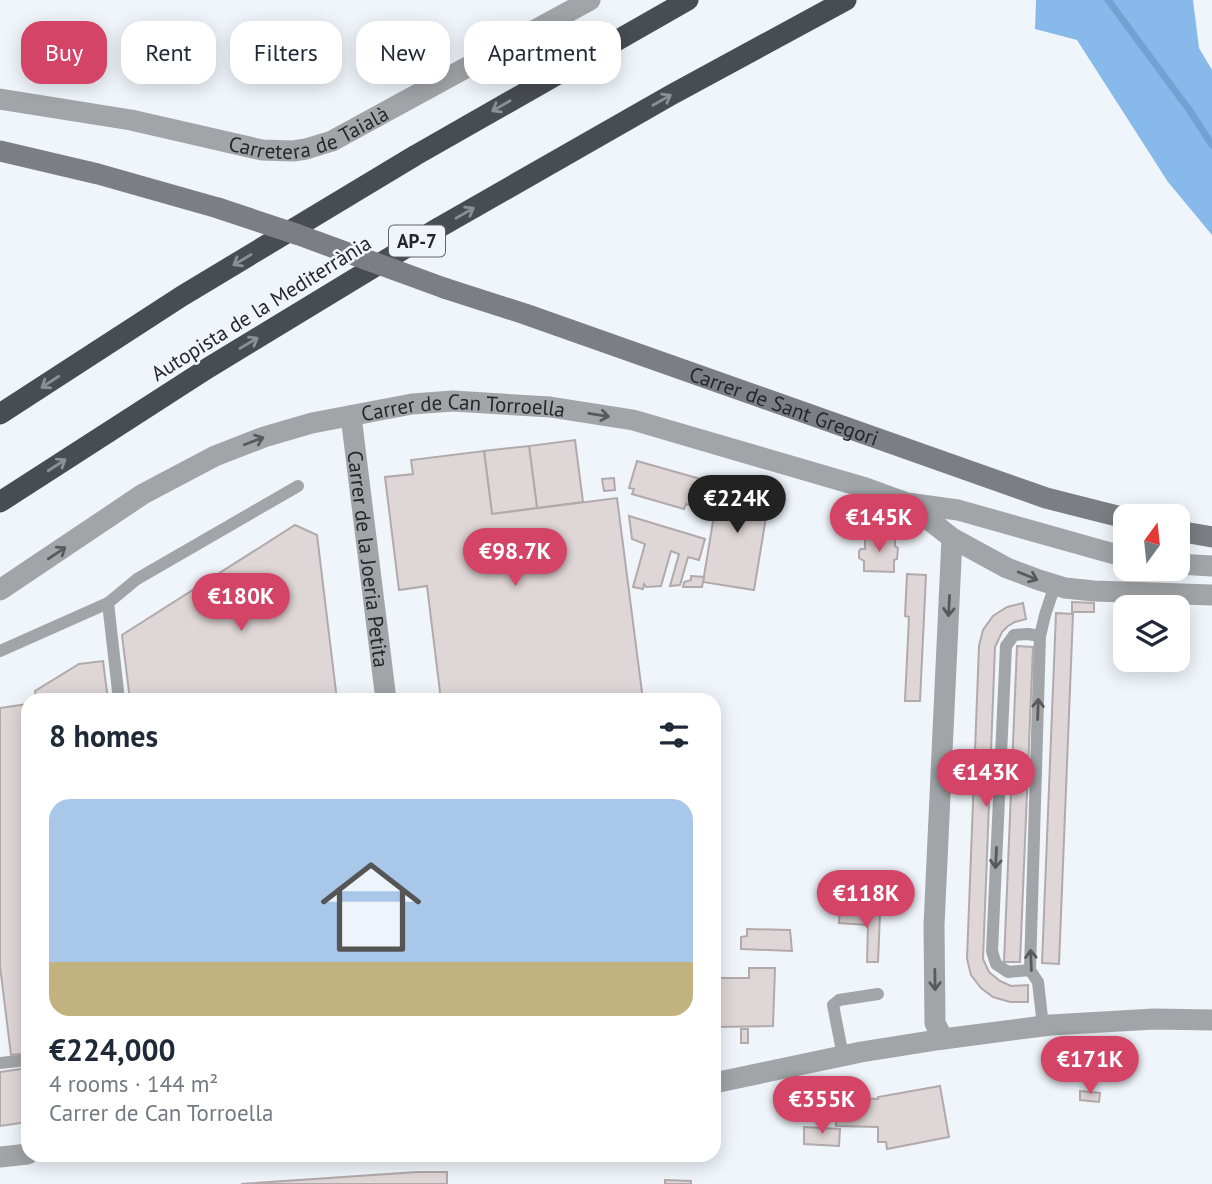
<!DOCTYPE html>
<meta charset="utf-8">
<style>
:root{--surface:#fff;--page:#f6f6f7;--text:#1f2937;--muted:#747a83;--accent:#d44466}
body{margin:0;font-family:"PT Sans",sans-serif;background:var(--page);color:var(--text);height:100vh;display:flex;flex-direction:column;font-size:26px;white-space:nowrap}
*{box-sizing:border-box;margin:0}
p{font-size:23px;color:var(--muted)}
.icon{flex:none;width:38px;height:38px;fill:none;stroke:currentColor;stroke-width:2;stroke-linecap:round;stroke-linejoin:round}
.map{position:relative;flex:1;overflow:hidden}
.drawer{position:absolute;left:21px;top:693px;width:700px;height:469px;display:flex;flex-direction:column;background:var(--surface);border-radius:21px;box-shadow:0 4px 18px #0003}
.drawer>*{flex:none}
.hud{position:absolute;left:21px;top:21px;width:700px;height:63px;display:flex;gap:14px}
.needle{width:46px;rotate:15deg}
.buttons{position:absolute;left:1113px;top:504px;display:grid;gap:14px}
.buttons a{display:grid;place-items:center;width:77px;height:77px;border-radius:14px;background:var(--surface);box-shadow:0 4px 18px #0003;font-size:35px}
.price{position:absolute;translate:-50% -60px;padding:0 16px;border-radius:24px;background:var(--accent);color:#fff;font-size:23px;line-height:46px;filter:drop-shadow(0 2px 4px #0008)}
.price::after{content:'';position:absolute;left:50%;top:42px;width:21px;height:16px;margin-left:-10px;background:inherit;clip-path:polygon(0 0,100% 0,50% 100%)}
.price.active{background:#222;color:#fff}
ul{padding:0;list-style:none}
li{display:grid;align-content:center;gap:14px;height:371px;padding:0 28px}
li span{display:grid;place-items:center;height:217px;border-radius:21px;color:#555}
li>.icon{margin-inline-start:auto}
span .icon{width:126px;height:126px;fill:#fffc;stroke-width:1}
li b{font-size:30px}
h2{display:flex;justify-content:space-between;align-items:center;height:84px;padding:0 28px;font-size:30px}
.chip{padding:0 24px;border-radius:21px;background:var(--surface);box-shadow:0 4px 18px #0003;font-size:24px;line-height:63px}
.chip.active{background:var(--accent);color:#fff}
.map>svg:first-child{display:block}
.forest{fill:#87b9ea}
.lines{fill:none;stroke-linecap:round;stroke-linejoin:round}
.stream{stroke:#71a2d2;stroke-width:7}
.building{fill:#dfd6d7;stroke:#b2a9aa;stroke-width:2}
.lane{stroke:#a2a5a8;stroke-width:12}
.street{stroke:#a2a5a8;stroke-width:21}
.secondary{stroke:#7b7f83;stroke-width:21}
.highway{stroke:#484d52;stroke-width:21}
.secondary-bridge{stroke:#7b7f83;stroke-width:21}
.oneway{stroke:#8b9096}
.oneway2{stroke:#57595c}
.labels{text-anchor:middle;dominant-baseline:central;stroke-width:5;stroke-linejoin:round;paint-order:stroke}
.shield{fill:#eff5fb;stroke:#626568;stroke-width:2}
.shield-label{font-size:19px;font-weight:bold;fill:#252729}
.street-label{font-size:21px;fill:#252729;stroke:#eff5fb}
</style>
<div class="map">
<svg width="1212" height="1184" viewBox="0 0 1212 1184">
<rect width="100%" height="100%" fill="#eff5fb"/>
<polygon class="forest" points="1036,0 1193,0 1199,48 1212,70 1212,235 1168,182 1077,40 1035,29"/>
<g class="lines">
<polyline class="stream" points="1108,0 1190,111 1212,145"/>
</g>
<g class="building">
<polygon points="575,440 583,502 537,508 529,446"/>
<polygon points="529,446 537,508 492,514 484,451"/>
<polygon points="484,451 492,514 617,498 643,700 441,700 427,586 399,590 385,477 413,474 411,460"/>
<polygon points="637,461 704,480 696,507 686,504 684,509 632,494 634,489 629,488"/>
<polygon points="614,478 615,490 604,491 602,479"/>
<polygon points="722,480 764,486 763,492 770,493 754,590 703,582 719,485 721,485"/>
<polygon points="629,516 705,539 699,560 688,557 680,585 670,586 679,554 671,551 661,586 646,587 644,584 643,589 633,587 645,544 632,539"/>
<polygon points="295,525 317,535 337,700 130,700 122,635"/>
<polygon points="877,532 885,533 886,538 895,538 895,546 898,548 897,559 894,560 894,572 864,571 864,561 859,558 859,551 861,549 865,549 865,537 875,537"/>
<polygon points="907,574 926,575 920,701 905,701 909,617 905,616"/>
<polygon points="691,576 704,577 702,587 683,587 684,582 691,580"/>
<polygon points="1072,602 1094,603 1094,612 1072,612"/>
<polygon points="1023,603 1026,619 1015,622 1008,626 1002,632 995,647 983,959 989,972 1000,981 1011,986 1028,985 1028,1002 1010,1002 993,997 981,988 971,975 967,959 979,646 983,630 993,616 1007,607"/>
<polygon points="1056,613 1073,614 1059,964 1042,963"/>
<polygon points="1017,646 1033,647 1020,962 1004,962"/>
<polygon points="103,661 108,700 36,700 35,691 79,664"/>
<polygon points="28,704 28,1053 11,1055 0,966 0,708"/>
<polygon points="840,910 880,914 878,962 867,962 868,925 839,923"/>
<polygon points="747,929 790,930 792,951 741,949 741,937 747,936"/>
<polygon points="749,968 775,968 773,1026 714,1027 714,978 749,978"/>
<rect x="741" y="1029" width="7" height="14"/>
<polygon points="28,1068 28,1122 0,1126 0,1072"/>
<polygon points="940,1086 949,1137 887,1149 886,1142 878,1142 878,1127 836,1126 838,1097 878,1099 878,1097"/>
<polygon points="1080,1091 1100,1093 1099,1102 1080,1100"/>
<polygon points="801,1104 813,1104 813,1114 800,1113"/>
<polygon points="804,1127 840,1129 839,1146 804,1144"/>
<polygon points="417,1172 447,1172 447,1184 241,1184"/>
<polygon points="665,1180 691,1181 691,1184 665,1184"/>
</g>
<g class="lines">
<g class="lane">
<polyline points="1040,636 1045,615 1055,585"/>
<polyline points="0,651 108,603"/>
<polyline points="119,700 108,603 137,579 298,486"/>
<polyline points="1030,970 1008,972 996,964 992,951 1006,646 1014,635 1028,634 1040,636 1030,970 1038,982 1043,1026"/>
<polyline points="843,1056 833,1005 839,1000 878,994"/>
<polyline points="0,1063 28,1060"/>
</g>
<g class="street">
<path id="s1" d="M0,99L131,120L262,150L293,151L306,149L332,141L590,0"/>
<path id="s2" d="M351,416L386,700"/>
<polyline points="909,504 952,538 1007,568 1039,580 1065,588 1094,591 1212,595"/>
<polyline points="1178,564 1212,566"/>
<path id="s3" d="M0,590L143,494L215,456L264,437L312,423L412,404L453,401L550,407L633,420L866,488L907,503L958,510L1125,557"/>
<polyline points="943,1039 935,1023 934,925 952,538"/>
<polyline points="714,1083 861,1052 943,1039 1051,1025 1154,1019 1212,1020"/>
<polyline points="0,1157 28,1154"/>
</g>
<g class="secondary">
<polyline points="0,151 98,174 218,208"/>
<path id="s4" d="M444,288L525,314L1046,498L1125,518"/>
<polyline points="1178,531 1212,537"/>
</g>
<g class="highway">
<polyline points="0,414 182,296 416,155 688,0"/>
<polyline points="0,502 208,368 440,227 671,95 846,0"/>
</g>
<polyline class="secondary-bridge" points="218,208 299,235 444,288"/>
</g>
<defs><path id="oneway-shaft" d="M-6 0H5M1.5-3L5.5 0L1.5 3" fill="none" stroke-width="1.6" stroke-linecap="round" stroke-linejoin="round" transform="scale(1.75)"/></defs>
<g class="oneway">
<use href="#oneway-shaft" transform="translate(662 100) rotate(-30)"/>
<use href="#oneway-shaft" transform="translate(501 106) rotate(150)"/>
<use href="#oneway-shaft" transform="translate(465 213) rotate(-30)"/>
<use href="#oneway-shaft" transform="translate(242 260) rotate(149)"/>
<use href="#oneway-shaft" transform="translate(249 343) rotate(-31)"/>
<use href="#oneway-shaft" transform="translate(50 382) rotate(147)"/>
<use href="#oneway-shaft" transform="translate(57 465) rotate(-33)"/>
</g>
<g class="oneway2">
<use href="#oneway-shaft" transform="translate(599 415) rotate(9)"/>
<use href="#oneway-shaft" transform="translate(254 441) rotate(-21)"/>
<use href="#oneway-shaft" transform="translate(57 553) rotate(-34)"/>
<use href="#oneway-shaft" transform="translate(1028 576) rotate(22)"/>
<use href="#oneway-shaft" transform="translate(949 606) rotate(93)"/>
<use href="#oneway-shaft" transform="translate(1038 709) rotate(-88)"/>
<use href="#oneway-shaft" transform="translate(996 858) rotate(93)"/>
<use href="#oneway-shaft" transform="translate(1031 960) rotate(-92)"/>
<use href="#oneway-shaft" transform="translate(935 980) rotate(89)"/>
</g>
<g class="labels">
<rect class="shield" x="389" y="225.5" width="56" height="31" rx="5"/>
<g class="shield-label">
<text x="417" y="241">AP-7</text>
</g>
<g class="street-label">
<text stroke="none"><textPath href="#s1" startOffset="317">Carretera de Taialà</textPath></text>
<text transform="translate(261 308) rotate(-32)">Autopista de la Mediterrània</text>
<text stroke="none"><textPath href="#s4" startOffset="360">Carrer de Sant Gregori</textPath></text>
<text stroke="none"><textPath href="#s3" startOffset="509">Carrer de Can Torroella</textPath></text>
<text stroke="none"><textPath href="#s2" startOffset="144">Carrer de la Joeria Petita</textPath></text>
</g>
</g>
</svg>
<div class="buttons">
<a><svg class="needle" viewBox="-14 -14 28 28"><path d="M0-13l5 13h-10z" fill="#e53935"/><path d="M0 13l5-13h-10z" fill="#747a83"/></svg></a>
<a><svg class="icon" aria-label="layers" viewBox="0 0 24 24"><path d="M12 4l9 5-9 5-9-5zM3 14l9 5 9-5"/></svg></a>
</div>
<b class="price active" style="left:737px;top:535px">€224K</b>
<b class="price" style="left:879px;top:554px">€145K</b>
<b class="price" style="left:515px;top:588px">€98.7K</b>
<b class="price" style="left:241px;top:633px">€180K</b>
<b class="price" style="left:986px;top:809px">€143K</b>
<b class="price" style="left:866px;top:930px">€118K</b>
<b class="price" style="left:1090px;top:1096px">€171K</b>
<b class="price" style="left:822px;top:1136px">€355K</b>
<div class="hud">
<a class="chip active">Buy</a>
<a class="chip">Rent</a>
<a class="chip">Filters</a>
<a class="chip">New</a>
<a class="chip">Apartment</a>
</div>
<section class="drawer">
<h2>8 homes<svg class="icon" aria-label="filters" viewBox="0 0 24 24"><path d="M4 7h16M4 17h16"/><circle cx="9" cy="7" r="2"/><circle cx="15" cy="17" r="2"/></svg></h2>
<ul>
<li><span style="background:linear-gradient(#a9c7e8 75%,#c2b280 0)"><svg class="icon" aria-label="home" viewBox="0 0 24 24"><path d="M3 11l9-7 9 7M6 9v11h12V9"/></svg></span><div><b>€224,000</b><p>4 rooms · 144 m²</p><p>Carrer de Can Torroella</p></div></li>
</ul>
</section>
</div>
